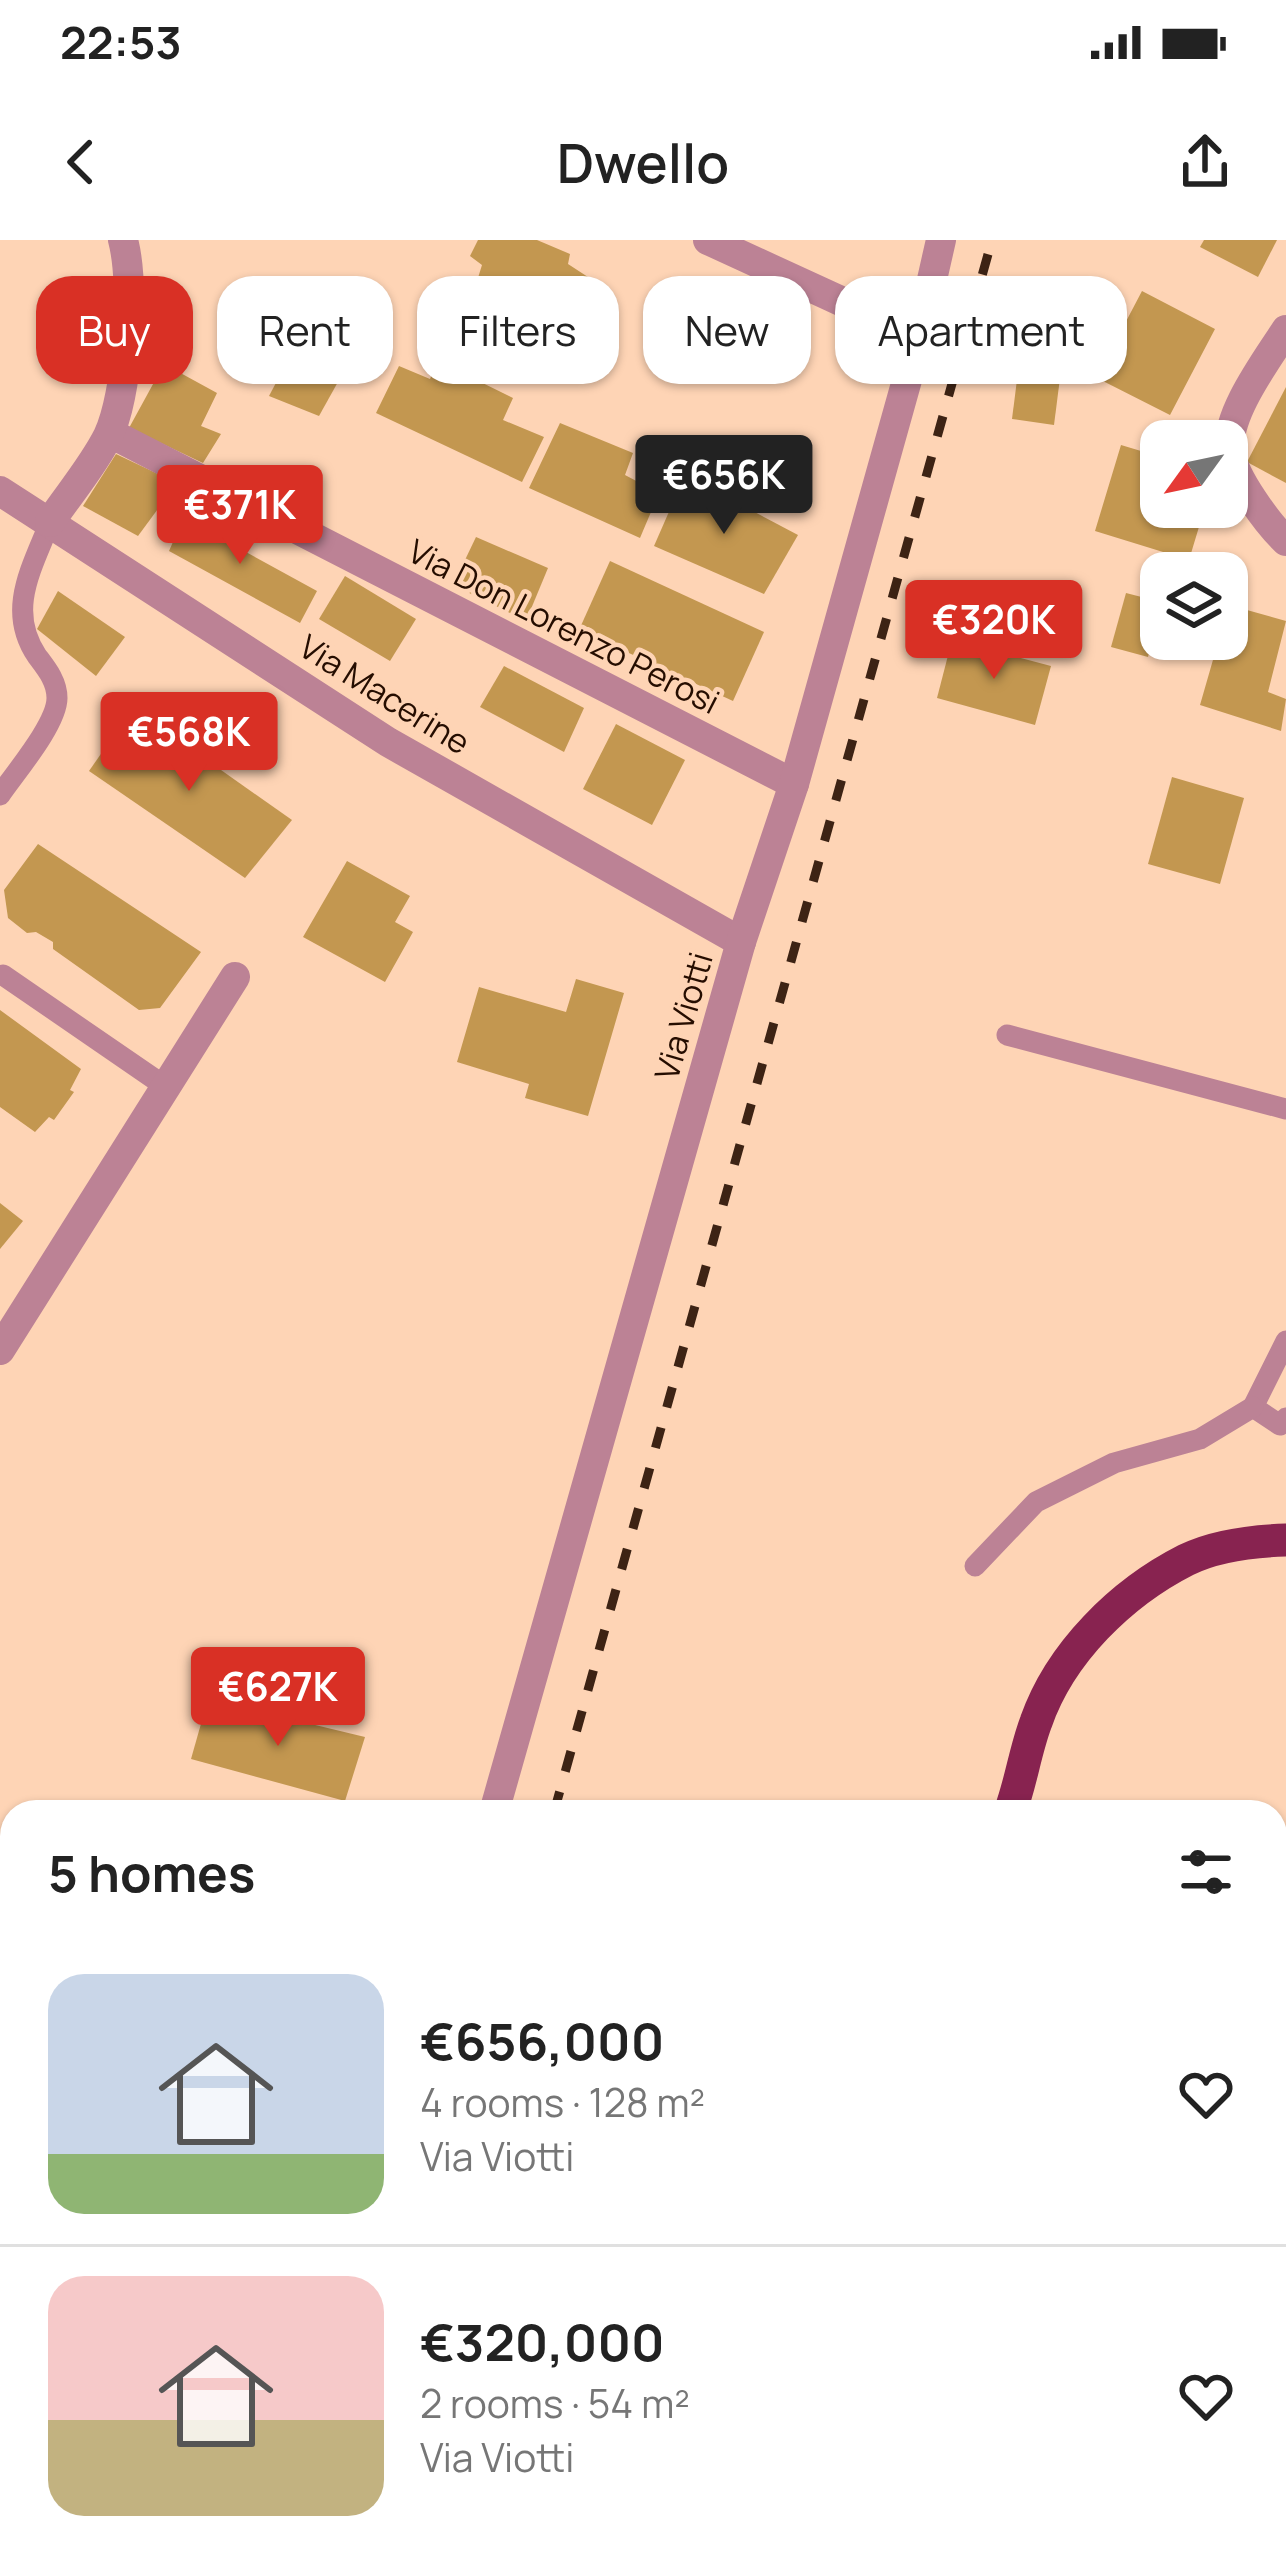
<!DOCTYPE html>
<meta charset="utf-8">
<style>
:root{--surface:#fff;--page:#f6f6f6;--text:#222;--muted:#767676;--line:#e0e0e0;--accent:#d93025}
body{margin:0;font-family:Manrope,sans-serif;background:var(--page);color:var(--text);height:100vh;display:flex;flex-direction:column;font-size:45px;white-space:nowrap}
*{box-sizing:border-box;margin:0}
p{font-size:39px;color:var(--muted)}
.icon{flex:none;width:66px;height:66px;fill:none;stroke:currentColor;stroke-width:2;stroke-linecap:round;stroke-linejoin:round}
.map{position:relative;flex:1;overflow:hidden}
.details{position:absolute;left:0px;top:1560px;width:1287px;height:768px;display:flex;flex-direction:column;background:var(--surface);border-radius:36px 36px 0 0;box-shadow:0 3px 9px #0004}
.details>*{flex:none}
.banner{position:absolute;left:36px;top:36px;width:1215px;height:108px;display:flex;gap:24px}
.needle{width:78px;rotate:237deg}
.tools{position:absolute;left:1140px;top:180px;display:grid;gap:24px}
.tools a{display:grid;place-items:center;width:108px;height:108px;border-radius:24px;background:var(--surface);box-shadow:0 3px 9px #0004;font-size:60px}
.price{position:absolute;translate:-50% -102px;padding:0 27px;border-radius:12px;background:var(--accent);color:#fff;font-size:39px;line-height:78px;filter:drop-shadow(0 3px 6px #0008)}
.price::after{content:'';position:absolute;left:50%;top:72px;width:36px;height:27px;margin-left:-18px;background:inherit;clip-path:polygon(0 0,100% 0,50% 100%)}
.price.selected{background:#222;color:#fff}
ul{padding:0;list-style:none}
li{display:flex;align-items:center;gap:36px;height:300px;padding:0 48px}
li+li{border-top:3px solid var(--line)}
li span{display:grid;place-items:center;flex:none;width:336px;height:240px;border-radius:36px;color:#555}
li>.icon{margin-inline-start:auto}
span .icon{width:144px;height:144px;fill:#fffc;stroke-width:1}
li b{font-size:51px}
h2{display:flex;justify-content:space-between;align-items:center;height:144px;padding:0 48px;font-size:51px}
.chip{padding:0 42px;border-radius:36px;background:var(--surface);box-shadow:0 3px 9px #0004;font-size:42px;line-height:108px}
.chip.selected{background:var(--accent);color:#fff}
.status{display:flex;justify-content:space-between;align-items:center;height:84px;padding:0 60px;background:var(--surface);direction:ltr}
.status svg{height:33px;fill:currentColor}
header{display:flex;justify-content:space-between;align-items:center;height:156px;padding:0 48px;background:var(--surface);font-size:54px;font-weight:600}
.map>svg:first-child{display:block}
.building{fill:#c39750}
.lines{fill:none;stroke-linecap:round;stroke-linejoin:round}
.service{stroke:#bc8295;stroke-width:21}
.minor{stroke:#bc8295;stroke-width:30}
.trunk{stroke:#882350;stroke-width:33}
.rail{stroke:#3d2314;stroke-width:9;stroke-dasharray:21 21;stroke-linecap:butt}
.labels{text-anchor:middle;dominant-baseline:central;stroke-width:9;stroke-linejoin:round;paint-order:stroke}
.street-label{font-size:33px;fill:#250d00;stroke:#fed4b5}
</style>
<div class="status"><b>22:53</b><svg viewBox="0 0 49 12"><path d="M0 12V9h3v3zM5 12V6h3v6zM10 12V3h3v9zM15 12V0h3v12zM26 1h20v11H26zM47 4h2v5h-2z"/></svg></div>
<header><svg class="icon" aria-label="back" viewBox="0 0 24 24"><path d="M15 5l-7 7 7 7"/></svg>Dwello<svg class="icon" aria-label="share" viewBox="0 0 24 24"><path d="M12 15V3M7 8l5-5 5 5M5 13v7h14v-7"/></svg></header>
<div class="map">
<svg width="1286" height="2328" viewBox="0 0 1286 2328">
<rect width="100%" height="100%" fill="#fed4b5"/>
<g class="building">
<polygon points="478,0 537,0 570,14 568,24 611,52 584,108 516,74 522,64 477,41 482,25 470,16"/>
<polygon points="1204,0 1277,0 1258,37 1200,7"/>
<polygon points="1142,51 1215,89 1170,175 1095,137 1103,121 1080,109 1096,78 1121,91"/>
<polygon points="322,56 373,79 319,176 269,156"/>
<polygon points="1024,85 1066,91 1054,185 1012,179"/>
<polygon points="438,121 513,158 503,180 544,197 522,242 376,173 399,126 430,139"/>
<polygon points="164,124 217,153 201,186 221,194 203,223 129,188"/>
<polygon points="1286,147 1286,243 1247,222"/>
<polygon points="560,183 633,213 625,235 659,253 640,298 529,248"/>
<polygon points="1121,205 1161,217 1161,267 1205,267 1189,320 1095,291"/>
<polygon points="116,214 177,243 138,296 83,266"/>
<polygon points="685,235 798,295 764,354 654,306"/>
<polygon points="187,270 238,298 235,306 317,351 300,383 169,311"/>
<polygon points="476,297 548,328 526,381 453,345"/>
<polygon points="610,321 764,392 733,461 579,390"/>
<polygon points="345,336 416,379 390,421 319,379"/>
<polygon points="58,351 125,397 96,436 37,389"/>
<polygon points="1126,353 1161,362 1148,417 1111,407"/>
<polygon points="1229,365 1286,381 1268,452 1286,459 1281,491 1200,465 1219,399 1227,399"/>
<polygon points="952,400 1051,426 1035,485 937,458"/>
<polygon points="504,426 584,468 564,512 480,467"/>
<polygon points="133,468 292,580 245,638 89,531"/>
<polygon points="616,484 685,520 652,585 583,549"/>
<polygon points="1172,537 1244,558 1220,644 1148,624"/>
<polygon points="38,604 201,712 160,768 139,770 53,709 53,702 36,692 27,693 8,678 4,650"/>
<polygon points="347,621 410,656 395,682 413,692 385,742 303,697"/>
<polygon points="576,739 624,753 588,876 525,858 529,844 457,822 479,747 566,772"/>
<polygon points="0,770 81,829 70,850 74,852 54,880 49,877 35,892 0,867"/>
<polygon points="0,963 23,981 0,1009"/>
<polygon points="208,1459 365,1497 345,1561 191,1519"/>
</g>
<g class="lines">
<g class="service">
<path d="M0,555C15,533 57,484 57,458C57,441 46,428 37,416C6,370 32,328 50,282"/>
<polyline points="3,735 166,847"/>
<polyline points="1007,795 1286,869"/>
<polyline points="1286,1101 1253,1167 1280,1185 1286,1178"/>
<polyline points="975,1326 1036,1262 1114,1223 1200,1199 1253,1167"/>
<polyline points="45,2328 70,2316"/>
</g>
<g class="minor">
<polyline points="708,0 919,97"/>
<path d="M1286,90C1267,120 1225,175 1230,211C1233,237 1268,284 1286,301"/>
<polyline points="110,193 794,544"/>
<polyline points="0,251 388,502 741,702"/>
<path d="M50,282C69,254 93,226 108,196C128,154 135,45 123,0"/>
<polyline points="0,1110 235,737"/>
<polyline points="494,1572 741,702 794,544 919,97 941,0"/>
</g>
<g class="trunk">
<path d="M1010,1572C1021,1543 1025,1511 1036,1482C1060,1413 1121,1353 1186,1320C1214,1306 1255,1301 1286,1300"/>
<polyline points="1275,1877 1286,1879"/>
<polyline points="1275,1948 1286,1943"/>
<polyline points="1275,2014 1286,2009"/>
<polyline points="426,2328 454,2316"/>
<polyline points="582,2328 608,2316"/>
<polyline points="886,2328 890,2316"/>
</g>
<polyline class="rail" points="554,1572 992,0"/>
</g>
<g class="labels">
<g class="street-label">
<text transform="translate(564 386) rotate(27)">Via Don Lorenzo Perosi</text>
<text transform="translate(385 454) rotate(32)">Via Macerine</text>
<text transform="translate(683 776) rotate(-74)">Via Viotti</text>
</g>
</g>
</svg>
<div class="tools">
<a><svg class="needle" viewBox="-14 -14 28 28"><path d="M0-13l5 13h-10z" fill="#e53935"/><path d="M0 13l5-13h-10z" fill="#767676"/></svg></a>
<a><svg class="icon" aria-label="layers" viewBox="0 0 24 24"><path d="M12 4l9 5-9 5-9-5zM3 14l9 5 9-5"/></svg></a>
</div>
<b class="price selected" style="left:724px;top:297px">€656K</b>
<b class="price" style="left:240px;top:327px">€371K</b>
<b class="price" style="left:994px;top:442px">€320K</b>
<b class="price" style="left:189px;top:554px">€568K</b>
<b class="price" style="left:278px;top:1509px">€627K</b>
<div class="banner">
<a class="chip selected">Buy</a>
<a class="chip">Rent</a>
<a class="chip">Filters</a>
<a class="chip">New</a>
<a class="chip">Apartment</a>
</div>
<section class="details">
<h2>5 homes<svg class="icon" aria-label="filters" viewBox="0 0 24 24"><path d="M4 7h16M4 17h16"/><circle cx="9" cy="7" r="2"/><circle cx="15" cy="17" r="2"/></svg></h2>
<ul>
<li><span style="background:linear-gradient(#c9d6e8 75%,#8fb573 0)"><svg class="icon" aria-label="home" viewBox="0 0 24 24"><path d="M3 11l9-7 9 7M6 9v11h12V9"/></svg></span><div><b>€656,000</b><p>4 rooms · 128 m²</p><p>Via Viotti</p></div><svg class="icon" aria-label="heart" viewBox="0 0 24 24"><path d="M12 20l-8-8c-3-5 5-10 8-4 3-6 11-1 8 4z"/></svg></li>
<li><span style="background:linear-gradient(#f6c9c9 60%,#c2b280 0)"><svg class="icon" aria-label="home" viewBox="0 0 24 24"><path d="M3 11l9-7 9 7M6 9v11h12V9"/></svg></span><div><b>€320,000</b><p>2 rooms · 54 m²</p><p>Via Viotti</p></div><svg class="icon" aria-label="heart" viewBox="0 0 24 24"><path d="M12 20l-8-8c-3-5 5-10 8-4 3-6 11-1 8 4z"/></svg></li>
</ul>
</section>
</div>
